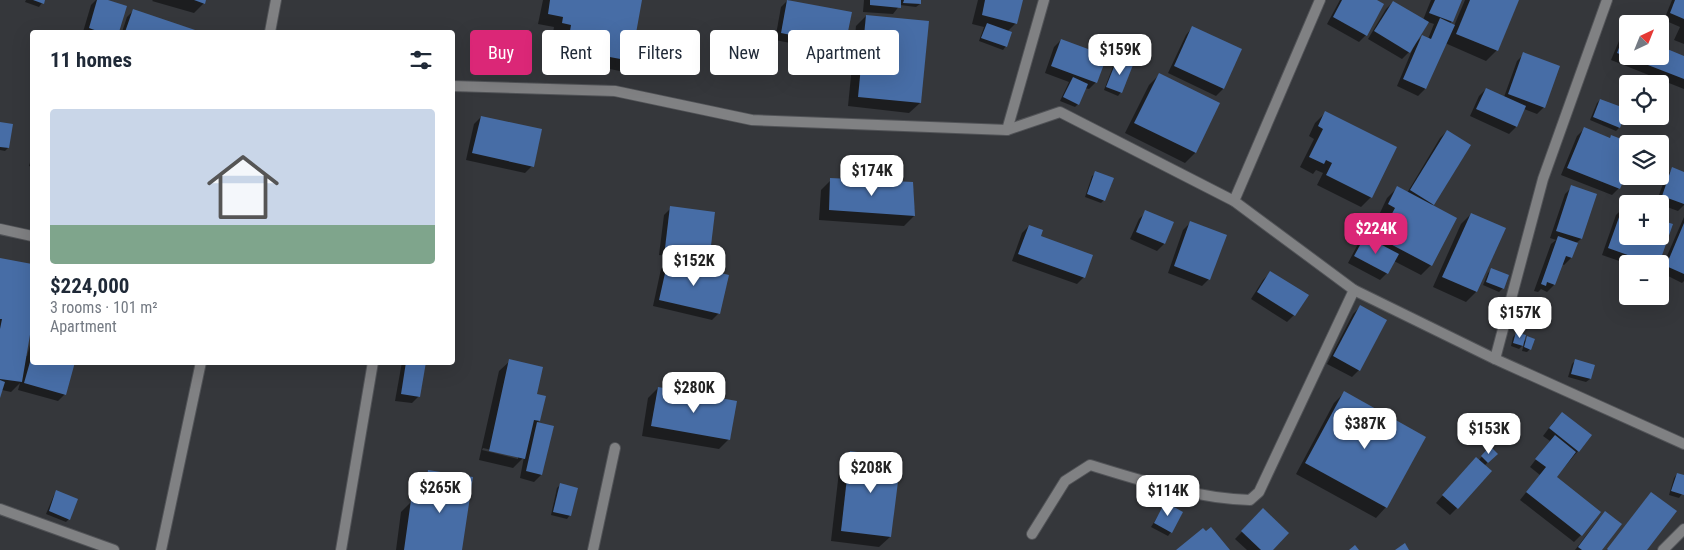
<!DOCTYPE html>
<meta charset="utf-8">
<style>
:root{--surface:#fff;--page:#f6f6f7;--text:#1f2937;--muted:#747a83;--line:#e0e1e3;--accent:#db2777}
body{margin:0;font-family:"Roboto Condensed",sans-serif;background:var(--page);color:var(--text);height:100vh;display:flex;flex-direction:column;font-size:19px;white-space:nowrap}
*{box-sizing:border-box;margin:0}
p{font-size:16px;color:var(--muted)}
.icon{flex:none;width:28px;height:28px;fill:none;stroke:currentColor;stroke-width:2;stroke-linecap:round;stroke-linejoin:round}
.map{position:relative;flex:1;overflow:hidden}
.sheet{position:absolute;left:30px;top:30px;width:425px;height:335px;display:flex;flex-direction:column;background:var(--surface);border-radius:5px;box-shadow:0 5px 20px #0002}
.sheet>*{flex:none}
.banner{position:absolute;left:470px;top:30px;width:475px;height:45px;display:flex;gap:10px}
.needle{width:32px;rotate:43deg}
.buttons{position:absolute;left:1619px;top:15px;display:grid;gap:10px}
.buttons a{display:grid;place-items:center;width:50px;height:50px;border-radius:5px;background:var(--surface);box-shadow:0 5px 20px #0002;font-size:25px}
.price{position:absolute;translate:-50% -42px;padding:0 11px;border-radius:10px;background:#fff;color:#222;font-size:16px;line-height:32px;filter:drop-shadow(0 1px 2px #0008)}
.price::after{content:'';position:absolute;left:50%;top:30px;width:15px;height:11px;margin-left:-8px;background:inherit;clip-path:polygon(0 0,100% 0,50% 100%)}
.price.selected{background:var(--accent);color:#fff}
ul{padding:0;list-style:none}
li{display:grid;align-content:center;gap:10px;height:265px;padding:0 20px}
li+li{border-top:1px solid var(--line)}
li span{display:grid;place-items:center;height:155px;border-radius:5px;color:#555}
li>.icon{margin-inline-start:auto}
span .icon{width:90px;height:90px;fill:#fffc;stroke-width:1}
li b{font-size:21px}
h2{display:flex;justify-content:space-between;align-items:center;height:60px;padding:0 20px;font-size:21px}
.pill{padding:0 18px;border-radius:5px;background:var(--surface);box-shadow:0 5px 20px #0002;font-size:18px;line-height:45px}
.pill.selected{background:var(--accent);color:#fff}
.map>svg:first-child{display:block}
.shadow{fill:#0007;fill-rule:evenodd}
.building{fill:#476da6}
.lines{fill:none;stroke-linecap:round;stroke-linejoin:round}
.minor-casing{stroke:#515357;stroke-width:12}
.minor{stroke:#808183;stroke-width:10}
</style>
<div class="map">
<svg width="1684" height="550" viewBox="0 0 1684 550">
<rect width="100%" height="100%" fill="#35373b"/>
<g class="shadow">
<polygon points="26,0 44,0 39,7 25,2"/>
<polygon points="96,0 103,0 126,7 118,32 83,32 91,5"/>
<polygon points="153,0 205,0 204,3 194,13 152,1"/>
<polygon points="543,0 641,0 630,60 620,71 558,59 562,35 553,33 554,27 538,24"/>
<polygon points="788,0 844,45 837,52 775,40 781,7"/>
<polygon points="864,0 920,0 920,4 916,7 900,5 893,14 863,12"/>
<polygon points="978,0 1022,0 1016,23 1008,31 1006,46 1003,50 979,41 984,27 972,24"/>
<polygon points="1340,0 1375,0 1366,35 1359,42 1327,24"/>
<path d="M1431,0H1461L1450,24L1454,26L1465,0H1517L1496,51L1486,61L1445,43L1425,89L1418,96L1397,86L1413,48L1402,59L1368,39L1386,9L1393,2L1423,20ZM1428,22L1434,24L1428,39L1423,36L1416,42Z"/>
<polygon points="1672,0 1684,0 1684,44 1674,40 1680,27 1664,20"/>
<polygon points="134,10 198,32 122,32 127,17"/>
<polygon points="866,16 920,103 909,113 848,106 856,26"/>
<polygon points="1192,28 1240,50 1223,89 1216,96 1168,73 1186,35"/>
<polygon points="1626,34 1628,56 1660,56 1660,47 1684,57 1684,89 1611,60 1619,41"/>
<polygon points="1061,40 1096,82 1089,89 1085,88 1078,104 1075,107 1060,101 1069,82 1045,73 1054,47"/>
<polygon points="1524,54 1544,107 1537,114 1524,109 1516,127 1509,134 1470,116 1479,96 1486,89 1504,97 1517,61"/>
<polygon points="1117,61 1121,92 1118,96 1104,90 1114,64"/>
<polygon points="1159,75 1219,104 1195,153 1185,163 1125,133 1149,85"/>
<polygon points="1600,100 1619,128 1616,131 1590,120 1597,103"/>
<polygon points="1326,112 1371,197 1361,207 1317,185 1323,173 1316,170 1313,174 1300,167 1314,139 1309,136 1315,123"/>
<polygon points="481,117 532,166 525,173 466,160 474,124"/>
<polygon points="0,123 8,148 5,151 0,150"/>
<polygon points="1584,129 1609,139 1611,136 1628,144 1619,188 1612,195 1561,175 1577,136"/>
<polygon points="1447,131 1433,204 1431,206 1431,265 1421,275 1394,261 1387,273 1380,280 1348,263 1358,244 1365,237 1373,242 1386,219 1379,215 1387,198 1397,188 1407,193 1440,138"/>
<polygon points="32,155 32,167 29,166"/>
<polygon points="1673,169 1684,173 1684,205 1678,211 1656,203 1666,176"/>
<polygon points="1096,173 1104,200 1101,203 1085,197 1092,176"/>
<polygon points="831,180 912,183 914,216 904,226 819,220 821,190"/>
<polygon points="1572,187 1595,194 1581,239 1576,243 1571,258 1564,265 1562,264 1554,285 1547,292 1541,289 1538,292 1534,291 1551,244 1556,240 1550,238 1565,194"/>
<polygon points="671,208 709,253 702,260 659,255 664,215"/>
<polygon points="1623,208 1628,236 1660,236 1660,221 1671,225 1658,264 1628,264 1602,255 1616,215"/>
<polygon points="1146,212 1173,223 1164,244 1157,251 1130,239 1139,219"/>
<polygon points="1471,214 1476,292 1466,302 1433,287 1461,224"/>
<polygon points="1684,217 1684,281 1682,283 1660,272"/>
<polygon points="1190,223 1209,279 1202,286 1168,273 1183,230"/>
<polygon points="1029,226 1084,277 1077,284 1012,261 1022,233"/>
<polygon points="0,260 32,265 32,316 26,356 27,356 32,338 32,362 65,394 58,401 18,390 20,383 11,392 2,390 0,395"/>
<polygon points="668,262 719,313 712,320 653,306 661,269"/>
<polygon points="1491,270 1503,288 1499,292 1483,285 1488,273"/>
<polygon points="1270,273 1294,315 1287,322 1251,299 1263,280"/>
<polygon points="1360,307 1386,321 1359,370 1352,377 1327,364 1353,314"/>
<polygon points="1517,333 1523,342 1528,338 1530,349 1527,352 1522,351 1524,344 1519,349 1511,346 1513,337"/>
<path d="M510,361L535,395L539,421L537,423L541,475L534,482L520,478L524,457L513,468L479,460L499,371ZM483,448L518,456V459L482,450Z"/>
<polygon points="1575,361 1593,366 1590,379 1586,382 1568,377 1572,364"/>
<polygon points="402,362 424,362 419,396 412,403 395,401"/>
<polygon points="658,388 729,439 719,449 642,436 648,398"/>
<polygon points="1344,393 1424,437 1386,507 1376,518 1296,474 1334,403"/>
<polygon points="1555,420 1578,451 1556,477 1581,535 1574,542 1520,500 1540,475 1530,467 1550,441 1543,436"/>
<polygon points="1490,448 1496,454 1484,466 1457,508 1450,515 1436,503 1469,466 1478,461"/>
<polygon points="851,452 890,537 879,547 831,541 840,463"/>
<polygon points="429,472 461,550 396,550 401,512 411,502 416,502 419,482"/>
<polygon points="1677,474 1684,476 1684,489 1682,494 1679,498 1669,495 1674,478"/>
<polygon points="560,485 570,515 567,519 551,515 557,488"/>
<polygon points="57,492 69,519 66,522 46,514 54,495"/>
<polygon points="1166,503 1171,532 1168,536 1151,527"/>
<polygon points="1263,510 1271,550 1247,550 1235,539"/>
<polygon points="1605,513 1600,550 1575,550 1598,520"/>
</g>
<g class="building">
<polygon points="33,0 45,0 44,4"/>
<polygon points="97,0 108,0 127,6 119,32 100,32 89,28"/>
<polygon points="194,0 206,0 205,4"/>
<polygon points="550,0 642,0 631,61 567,49 571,25 562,23 563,17 548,14"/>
<polygon points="787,0 852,12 845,46 781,33"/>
<polygon points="870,0 901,0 901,8 870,5"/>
<polygon points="904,0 921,0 921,4 903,3"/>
<polygon points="985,0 1023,0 1017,24 982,15"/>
<polygon points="1342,0 1377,0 1384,4 1367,36 1333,17"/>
<polygon points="1435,0 1462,0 1453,22 1429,13"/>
<polygon points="1470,0 1519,0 1498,51 1456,34"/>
<polygon points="1675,0 1684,0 1684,19 1670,13"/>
<polygon points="1393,1 1429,22 1410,53 1374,31"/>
<polygon points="133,9 201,32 125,32"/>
<polygon points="866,15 929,21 921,103 858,97"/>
<polygon points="1440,18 1455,25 1426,89 1403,79 1422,35 1431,39"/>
<polygon points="987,23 1012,32 1007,47 981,38"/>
<polygon points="1192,26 1242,49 1224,89 1174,66"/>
<polygon points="1625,32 1628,33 1628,56 1660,56 1660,46 1684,56 1684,79 1617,53"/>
<polygon points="1061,39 1107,56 1097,83 1051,66"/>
<polygon points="1523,52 1560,66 1545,108 1508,94"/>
<polygon points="1117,59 1133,65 1122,93 1106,87"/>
<polygon points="1159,73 1220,103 1196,153 1134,123"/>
<polygon points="1073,77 1088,84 1079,105 1063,97"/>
<polygon points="1486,88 1526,106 1517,127 1476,109"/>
<polygon points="1600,99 1627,109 1620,128 1593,117"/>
<polygon points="1325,111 1397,147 1372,198 1326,175 1332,163 1326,160 1324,164 1309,157 1323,129 1318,126"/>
<polygon points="481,116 542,129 534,167 472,153"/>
<polygon points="0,122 13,124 9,148 0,147"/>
<polygon points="1584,127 1610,138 1611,135 1634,144 1628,144 1628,170 1620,189 1567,168"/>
<polygon points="1447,130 1471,145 1434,205 1410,190"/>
<polygon points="1672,167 1684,172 1684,204 1662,196"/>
<polygon points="1095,171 1114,178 1105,201 1087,194"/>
<polygon points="830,178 913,182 915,216 829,210"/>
<polygon points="1571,185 1597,194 1582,239 1556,231"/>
<polygon points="1397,186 1457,218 1432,266 1379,238 1395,208 1388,204"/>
<polygon points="670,206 715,212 710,254 665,248"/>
<polygon points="1623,206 1628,208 1628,236 1660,236 1660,220 1673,224 1659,264 1653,264 1608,248"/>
<polygon points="1145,210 1174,222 1165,244 1136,232"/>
<polygon points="1471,213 1506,228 1477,292 1442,277"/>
<polygon points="1190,221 1227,235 1210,280 1174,266"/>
<polygon points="1684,223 1684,274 1666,266"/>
<polygon points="1029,225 1043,230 1041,236 1093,255 1085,278 1018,254"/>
<polygon points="1365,236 1399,254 1388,274 1354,256"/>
<polygon points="1558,236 1578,243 1572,258 1566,256 1555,285 1547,282 1546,286 1541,284"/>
<polygon points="0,258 32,264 32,323 22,382 0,379 0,329 2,319 0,319"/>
<polygon points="668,260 729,275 720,314 659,300"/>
<polygon points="1491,268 1509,275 1504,289 1486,282"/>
<polygon points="1270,271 1309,295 1295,316 1257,292"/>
<polygon points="1360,305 1387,320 1360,371 1333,356"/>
<polygon points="1516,332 1526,335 1523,346 1513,343"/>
<polygon points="1527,336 1535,339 1531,350 1524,347"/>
<polygon points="32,355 32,362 75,362 66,395 24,383"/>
<polygon points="509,359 543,367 537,394 546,396 540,421 534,420 525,459 489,451"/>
<polygon points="1575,359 1595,365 1591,379 1571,374"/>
<polygon points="406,362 426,362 420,397 401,394"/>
<polygon points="0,380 5,382 0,398"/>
<polygon points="658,387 737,401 730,440 651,426"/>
<polygon points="1344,391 1426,437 1387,508 1305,463"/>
<polygon points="1562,412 1592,435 1579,452 1549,428"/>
<polygon points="537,422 554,426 542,475 526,471"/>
<polygon points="1555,435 1576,452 1557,477 1601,512 1582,536 1526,492 1546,467 1535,459"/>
<polygon points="1490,446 1498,454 1488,463 1481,456"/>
<polygon points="850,451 901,458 891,537 841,531"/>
<polygon points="1476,457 1492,471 1458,509 1442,495"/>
<polygon points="428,470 473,477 462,550 404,550 411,500 424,502"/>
<polygon points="1677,473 1684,475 1684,495 1671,491"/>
<polygon points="560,483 578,488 571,516 553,512"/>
<polygon points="56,490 78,499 70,520 49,511"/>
<polygon points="1651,492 1677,511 1647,550 1608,550 1607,549"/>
<polygon points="1165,502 1183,512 1172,533 1154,523"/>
<polygon points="1263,508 1289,533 1273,550 1261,550 1241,531"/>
<polygon points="1605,511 1622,524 1602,550 1582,550 1578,547"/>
<polygon points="1211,527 1230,550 1176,550 1203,528 1206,531"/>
<polygon points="1405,543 1409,550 1395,550"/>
<polygon points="1355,545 1359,550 1349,550"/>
</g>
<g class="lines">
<g class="minor-casing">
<g id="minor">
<polyline points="270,32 276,0"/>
<polyline points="452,86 615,91 752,120 1007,130 1060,112 1234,201 1354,290 1495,359 1684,444"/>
<polyline points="1007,130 1044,0"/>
<polyline points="1234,201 1320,0"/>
<polyline points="0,229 32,236"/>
<polyline points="1495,359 1543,179 1607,0"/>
<polyline points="0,509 114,550"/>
<path d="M1032,534L1065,481L1090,465C1142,481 1195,498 1250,500L1259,492L1354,290"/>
<polyline points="161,550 201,362"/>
<polyline points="341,550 373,362"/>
<polyline points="593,550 615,448"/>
<polyline points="1663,550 1684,529"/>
</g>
</g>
<use href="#minor" class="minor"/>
</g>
</svg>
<div class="buttons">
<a><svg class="needle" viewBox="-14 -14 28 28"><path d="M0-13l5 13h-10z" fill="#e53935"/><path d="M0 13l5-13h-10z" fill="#747a83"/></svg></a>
<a><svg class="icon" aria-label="locate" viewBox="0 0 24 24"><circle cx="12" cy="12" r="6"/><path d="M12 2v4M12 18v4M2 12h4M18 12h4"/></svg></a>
<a><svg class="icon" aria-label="layers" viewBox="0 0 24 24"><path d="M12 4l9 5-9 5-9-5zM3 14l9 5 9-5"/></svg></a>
<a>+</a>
<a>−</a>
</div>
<b class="price" style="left:1120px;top:76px">$159K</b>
<b class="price" style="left:872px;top:197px">$174K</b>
<b class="price selected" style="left:1376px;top:255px">$224K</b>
<b class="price" style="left:694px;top:287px">$152K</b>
<b class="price" style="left:1520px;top:339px">$157K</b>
<b class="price" style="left:694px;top:414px">$280K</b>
<b class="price" style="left:1365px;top:450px">$387K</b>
<b class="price" style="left:1489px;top:455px">$153K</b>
<b class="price" style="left:871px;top:494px">$208K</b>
<b class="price" style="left:440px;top:514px">$265K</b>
<b class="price" style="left:1168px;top:517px">$114K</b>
<div class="banner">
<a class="pill selected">Buy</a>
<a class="pill">Rent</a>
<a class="pill">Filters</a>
<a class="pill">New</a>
<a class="pill">Apartment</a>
</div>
<section class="sheet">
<h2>11 homes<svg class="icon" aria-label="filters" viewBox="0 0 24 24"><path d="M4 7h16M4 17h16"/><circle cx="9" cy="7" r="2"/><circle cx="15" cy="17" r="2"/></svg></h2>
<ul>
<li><span style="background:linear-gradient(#c9d6e8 75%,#7fa58c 0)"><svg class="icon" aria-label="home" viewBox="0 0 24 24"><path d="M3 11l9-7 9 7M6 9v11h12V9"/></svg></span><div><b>$224,000</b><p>3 rooms · 101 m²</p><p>Apartment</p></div></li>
</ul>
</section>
</div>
